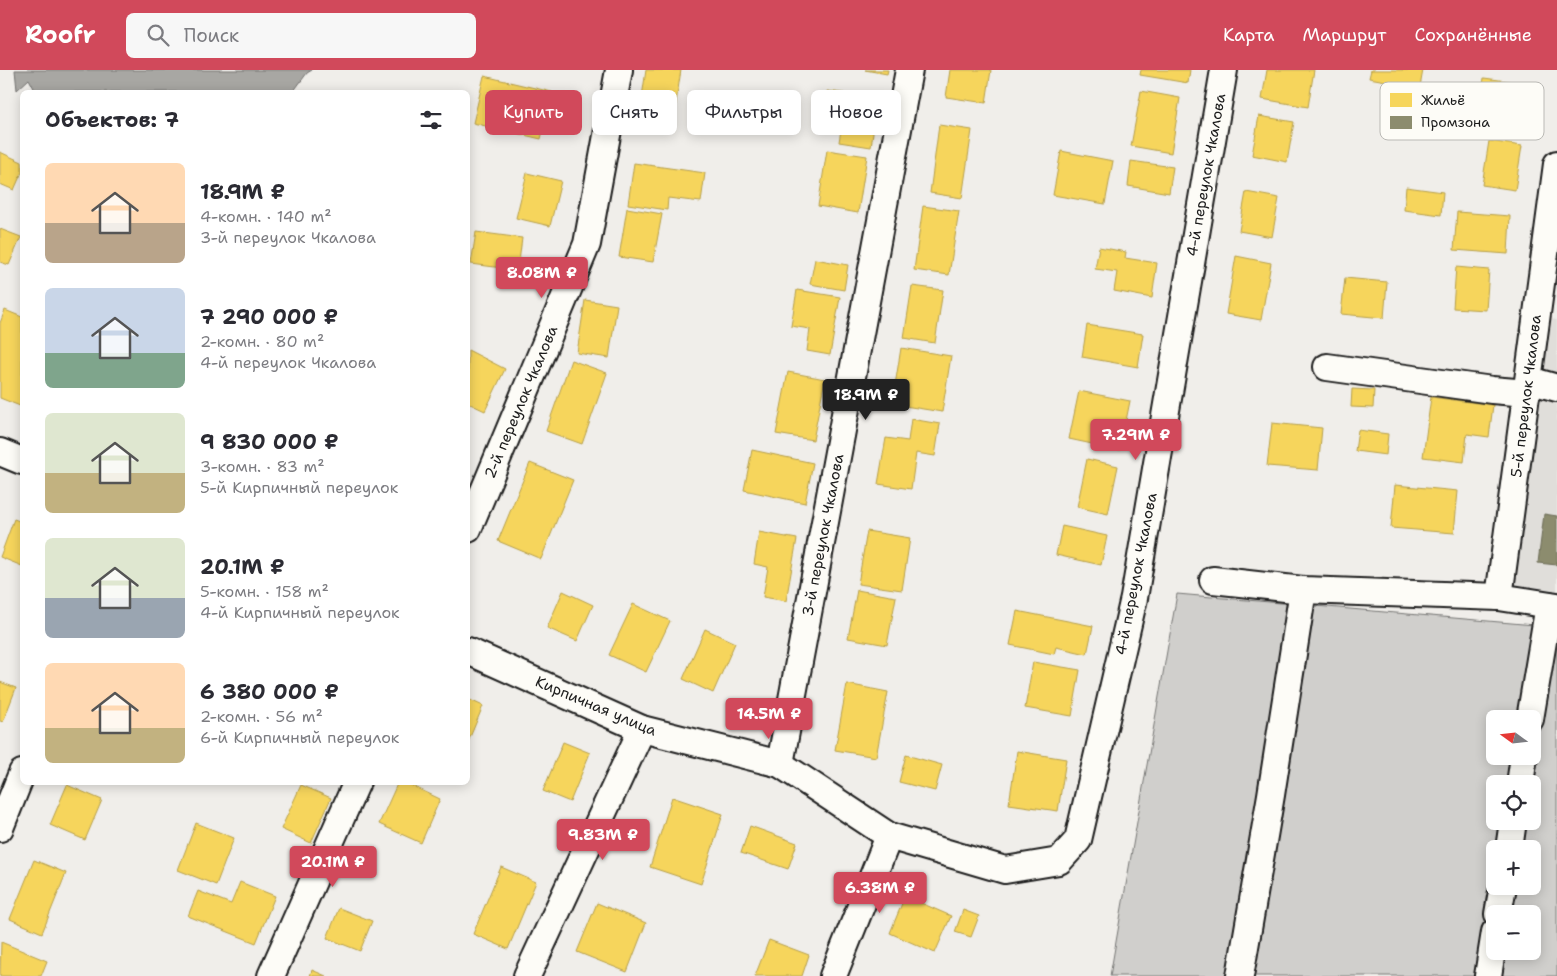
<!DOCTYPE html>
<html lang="ru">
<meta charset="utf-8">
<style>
:root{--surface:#fff;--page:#f7f7f7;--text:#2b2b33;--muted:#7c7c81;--accent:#d1495b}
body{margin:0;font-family:"Shantell Sans",sans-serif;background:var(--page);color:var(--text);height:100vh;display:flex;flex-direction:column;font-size:19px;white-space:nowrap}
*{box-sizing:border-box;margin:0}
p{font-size:16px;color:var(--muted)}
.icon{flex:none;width:28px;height:28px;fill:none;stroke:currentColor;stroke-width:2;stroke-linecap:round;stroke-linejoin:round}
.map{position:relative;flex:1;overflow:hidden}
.panel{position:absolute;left:20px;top:20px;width:450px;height:695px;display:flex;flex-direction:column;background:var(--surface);border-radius:8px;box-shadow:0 2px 12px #0003}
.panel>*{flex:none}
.top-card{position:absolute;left:485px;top:20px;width:475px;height:45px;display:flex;gap:10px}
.needle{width:32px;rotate:285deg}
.controls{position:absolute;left:1486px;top:640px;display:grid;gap:10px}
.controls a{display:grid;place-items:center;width:55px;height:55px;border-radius:8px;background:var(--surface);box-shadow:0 2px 12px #0003;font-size:25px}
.price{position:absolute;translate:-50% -42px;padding:0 11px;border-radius:5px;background:var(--accent);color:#fff;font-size:16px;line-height:32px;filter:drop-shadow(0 1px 2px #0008)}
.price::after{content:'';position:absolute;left:50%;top:30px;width:15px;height:11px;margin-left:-8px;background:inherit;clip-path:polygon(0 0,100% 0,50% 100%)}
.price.selected{background:#222;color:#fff}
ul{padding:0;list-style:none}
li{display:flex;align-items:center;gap:15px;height:125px;padding:0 25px}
li span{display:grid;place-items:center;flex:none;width:140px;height:100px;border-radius:8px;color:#555}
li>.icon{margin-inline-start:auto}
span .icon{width:60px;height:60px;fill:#fffc;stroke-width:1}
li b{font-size:21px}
h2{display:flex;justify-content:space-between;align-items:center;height:60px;padding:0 25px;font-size:21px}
.chip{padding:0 18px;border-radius:8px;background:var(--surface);box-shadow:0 2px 12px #0003;font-size:18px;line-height:45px}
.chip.selected{background:var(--accent);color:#fff}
header{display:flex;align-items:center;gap:30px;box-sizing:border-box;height:70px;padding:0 25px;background:var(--accent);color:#fff}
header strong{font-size:24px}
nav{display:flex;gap:28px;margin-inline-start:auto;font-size:18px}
.search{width:350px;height:45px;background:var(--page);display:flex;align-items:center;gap:12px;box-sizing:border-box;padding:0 18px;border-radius:8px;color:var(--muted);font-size:19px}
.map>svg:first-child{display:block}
.built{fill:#e0deda}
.green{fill:#d0cfcc;stroke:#767674;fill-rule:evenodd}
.water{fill:#a8a7a3;stroke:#706f6d}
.homes{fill:#f6d55c;stroke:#b59e49}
.industry{fill:#8c8c6e;stroke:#6a6a55}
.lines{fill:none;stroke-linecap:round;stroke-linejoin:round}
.minor-casing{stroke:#1c1c1c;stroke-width:30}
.minor{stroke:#fdfcf7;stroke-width:26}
.labels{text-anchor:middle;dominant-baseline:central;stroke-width:5;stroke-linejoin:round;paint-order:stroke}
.street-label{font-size:15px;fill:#1c1c1c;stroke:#fdfcf7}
.key{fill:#fdfcf7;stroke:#bab9b5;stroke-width:1}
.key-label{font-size:14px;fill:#1c1c1c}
</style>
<header>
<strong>Roofr</strong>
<div class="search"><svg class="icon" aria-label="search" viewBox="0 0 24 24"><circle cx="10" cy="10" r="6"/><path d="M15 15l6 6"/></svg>Поиск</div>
<nav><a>Карта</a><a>Маршрут</a><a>Сохранённые</a></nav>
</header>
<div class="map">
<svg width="1557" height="906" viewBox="0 0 1557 906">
<rect width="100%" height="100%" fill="#f0eeea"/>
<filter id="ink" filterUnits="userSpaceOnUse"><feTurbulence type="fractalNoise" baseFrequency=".02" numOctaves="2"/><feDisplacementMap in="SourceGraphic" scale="10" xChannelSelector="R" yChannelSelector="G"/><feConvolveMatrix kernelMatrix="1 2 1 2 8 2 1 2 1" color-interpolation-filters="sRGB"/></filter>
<g filter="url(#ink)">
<polygon class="built" points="1544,248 1557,250 1557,521 1511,514"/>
<path class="green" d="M1177,524L1557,557V906H1110ZM1495,649H1532V686H1495ZM1495,714H1532V751H1495ZM1495,779H1532V816H1495ZM1495,844H1532V881H1495Z"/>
<polygon class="water" points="15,0 312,0 307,3 293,22 36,22 29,9 17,20"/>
<g class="homes">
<polygon points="646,0 681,0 673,52 639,47"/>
<polygon points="865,0 888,0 887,4"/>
<polygon points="950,0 991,0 986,33 946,27"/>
<polygon points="1141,0 1190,0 1188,13 1140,5"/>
<polygon points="1267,0 1314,0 1308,37 1262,29"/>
<polygon points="1371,0 1423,0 1420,17 1369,8"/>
<polygon points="484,6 552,22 541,69 473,53"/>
<polygon points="1484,8 1529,14 1524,50 1479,44"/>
<polygon points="827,21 878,28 871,77 839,72 843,47 823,45"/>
<polygon points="1141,21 1180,28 1171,83 1131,76"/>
<polygon points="1259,46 1294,52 1287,92 1252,85"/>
<polygon points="939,55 972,60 962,128 930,123"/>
<polygon points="1489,71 1522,76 1515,120 1482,115"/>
<polygon points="827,80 867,86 858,143 818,136"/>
<polygon points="1061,81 1113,91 1105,134 1053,125"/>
<polygon points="0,82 22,92 22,102 14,120 0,114"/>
<polygon points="1131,91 1173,97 1169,123 1128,116"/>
<polygon points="634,93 705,103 701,132 668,128 667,140 628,134"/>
<polygon points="527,103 561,111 550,156 516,148"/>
<polygon points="1406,117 1443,122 1441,145 1404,140"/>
<polygon points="1246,122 1279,128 1272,167 1239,161"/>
<polygon points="923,136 959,141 949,205 914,200"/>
<polygon points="627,138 662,144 653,192 619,187"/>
<polygon points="1457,142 1510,146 1508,184 1454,180"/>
<polygon points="0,159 21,167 9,195 0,192"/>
<polygon points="476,162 522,168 518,200 471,194"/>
<polygon points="1099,177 1126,182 1125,188 1157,193 1152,228 1114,221 1117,202 1095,199"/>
<polygon points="1236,186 1271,193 1261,250 1226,244"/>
<polygon points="815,189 848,195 844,220 810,214"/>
<polygon points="1456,197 1489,200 1486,240 1453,238"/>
<polygon points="1345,208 1387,212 1384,248 1341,244"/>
<polygon points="912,216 943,220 935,273 904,268"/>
<polygon points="797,220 840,227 830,285 807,281 810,259 791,256"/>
<polygon points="585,230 617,235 609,288 577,283"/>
<polygon points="5,240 22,247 22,330 20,336 0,328 0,253"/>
<polygon points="1087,255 1143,264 1138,297 1082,287"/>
<polygon points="901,278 951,286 942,342 892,334"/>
<polygon points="468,280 505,299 485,341 468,333"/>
<polygon points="571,290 607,303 582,374 546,361"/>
<polygon points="788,302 825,309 813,370 776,364"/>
<polygon points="1352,319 1374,320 1373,338 1351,337"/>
<polygon points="1079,321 1130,331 1120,380 1069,369"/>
<polygon points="1431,327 1493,335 1489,367 1467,364 1464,392 1423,387"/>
<polygon points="911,349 940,354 935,386 916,383 911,419 878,414 886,368 908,371"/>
<polygon points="1272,353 1322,358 1318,400 1267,396"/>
<polygon points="1358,360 1388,364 1386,385 1355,381"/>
<polygon points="752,380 813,393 805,433 744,420"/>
<polygon points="1087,389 1118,396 1108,444 1077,437"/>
<polygon points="530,393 573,410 541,489 498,471"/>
<polygon points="1395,415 1458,421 1454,463 1391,458"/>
<polygon points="14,449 22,452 22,496 0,487"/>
<polygon points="1062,456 1107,466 1101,495 1056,485"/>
<polygon points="867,461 910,468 902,520 858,514"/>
<polygon points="759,462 797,469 786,531 763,527 768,497 754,494"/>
<polygon points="857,520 896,527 887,575 848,568"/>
<polygon points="563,521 593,535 577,571 547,558"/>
<polygon points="633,534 670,551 646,602 609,585"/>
<polygon points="1017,541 1093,556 1087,584 1056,577 1054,584 1010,575"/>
<polygon points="705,559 735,573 713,623 683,609"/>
<polygon points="1033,592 1080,600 1072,646 1025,638"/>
<polygon points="0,612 16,618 3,652 0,651"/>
<polygon points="847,614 888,622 876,687 835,680"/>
<polygon points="468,629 483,636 468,672"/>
<polygon points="563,672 590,683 570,732 543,721"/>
<polygon points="1017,681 1066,689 1058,741 1009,734"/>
<polygon points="906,685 942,695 935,721 899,712"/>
<polygon points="398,712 404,712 440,729 421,773 379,754"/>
<polygon points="67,715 102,730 85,770 50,755"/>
<polygon points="301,715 331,728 311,773 281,759"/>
<polygon points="672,727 723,744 701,814 650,797"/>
<polygon points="196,753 234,768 216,815 178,800"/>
<polygon points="750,756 797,773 788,799 741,783"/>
<polygon points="34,790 66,803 42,863 10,849"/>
<polygon points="501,797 536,812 508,879 473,864"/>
<polygon points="240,812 275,826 256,873 188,846 198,821 231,834"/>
<polygon points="905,826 951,846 935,883 890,863"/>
<polygon points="597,833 646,853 627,902 577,882"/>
<polygon points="339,838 372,851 360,881 327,868"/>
<polygon points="963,840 979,846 971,867 955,862"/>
<polygon points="769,870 809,885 802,906 755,906"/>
<polygon points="1,872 47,891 41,906 0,906"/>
<polygon points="312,900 326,906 310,906"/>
</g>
<polygon class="industry" points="1544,444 1557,446 1557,495 1538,493"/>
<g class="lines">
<g class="minor-casing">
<g id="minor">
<polyline points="1327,297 1492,320 1527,323"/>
<polyline points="1529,310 1557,318"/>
<polyline points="0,382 22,391"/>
<polyline points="468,459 587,174 619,0"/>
<polyline points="1213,510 1303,520 1499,527 1557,536"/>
<polyline points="1499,527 1557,94"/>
<polyline points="468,581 642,659 780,694 889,766 1005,800 1059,791 1078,770 1134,528 1224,0"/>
<polyline points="1530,649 1549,535"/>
<polyline points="780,694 909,0"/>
<polyline points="1520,714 1524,686"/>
<polyline points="0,758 22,703"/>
<polyline points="1509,779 1513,751"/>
<polyline points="1498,844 1503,816"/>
<polyline points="271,906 357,712"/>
<polyline points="527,906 642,659"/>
<polyline points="833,906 889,766"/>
<polyline points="1240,906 1271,725 1303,520"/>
<polyline points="1488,906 1495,862"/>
</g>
</g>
<use href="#minor" class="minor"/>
</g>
</g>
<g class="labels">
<g class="street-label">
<text transform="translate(1206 105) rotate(-80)">4-й переулок Чкалова</text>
<text transform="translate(1526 326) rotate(-83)">5-й переулок Чкалова</text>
<text transform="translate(521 332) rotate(-67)">2-й переулок Чкалова</text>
<text transform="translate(823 465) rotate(-79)">3-й переулок Чкалова</text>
<text transform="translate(1136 504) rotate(-79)">4-й переулок Чкалова</text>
<text transform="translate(596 636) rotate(23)">Кирпичная улица</text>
</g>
</g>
<rect x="1380" y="12" width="164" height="58" rx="8" class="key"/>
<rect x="1390" y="23" width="22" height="14" fill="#f6d55c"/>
<rect x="1390" y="46" width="22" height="13" fill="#8c8c6e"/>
<g class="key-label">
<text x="1421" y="35">Жильё</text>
<text x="1421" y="57">Промзона</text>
</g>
</svg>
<div class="controls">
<a><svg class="needle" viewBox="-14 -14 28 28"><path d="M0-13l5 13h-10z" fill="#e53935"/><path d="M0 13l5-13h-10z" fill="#7c7c81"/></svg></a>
<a><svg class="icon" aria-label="locate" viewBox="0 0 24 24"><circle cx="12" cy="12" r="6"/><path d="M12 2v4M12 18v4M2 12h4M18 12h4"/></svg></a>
<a>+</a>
<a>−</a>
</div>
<b class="price" style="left:542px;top:229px">8.08M ₽</b>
<b class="price selected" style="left:866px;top:351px">18.9M ₽</b>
<b class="price" style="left:1136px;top:391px">7.29M ₽</b>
<b class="price" style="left:769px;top:670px">14.5M ₽</b>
<b class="price" style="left:603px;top:791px">9.83M ₽</b>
<b class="price" style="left:333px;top:818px">20.1M ₽</b>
<b class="price" style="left:880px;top:844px">6.38M ₽</b>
<div class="top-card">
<a class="chip selected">Купить</a>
<a class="chip">Снять</a>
<a class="chip">Фильтры</a>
<a class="chip">Новое</a>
</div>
<section class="panel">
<h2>Объектов: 7<svg class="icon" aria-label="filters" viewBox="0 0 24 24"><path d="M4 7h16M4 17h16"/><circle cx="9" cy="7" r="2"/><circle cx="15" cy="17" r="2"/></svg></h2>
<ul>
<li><span style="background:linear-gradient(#ffd9b3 60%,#b9a48a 0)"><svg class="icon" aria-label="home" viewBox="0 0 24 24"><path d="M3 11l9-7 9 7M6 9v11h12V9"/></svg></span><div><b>18.9M ₽</b><p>4-комн. · 140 m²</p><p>3-й переулок Чкалова</p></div></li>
<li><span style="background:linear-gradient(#c9d6e8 65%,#7fa58c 0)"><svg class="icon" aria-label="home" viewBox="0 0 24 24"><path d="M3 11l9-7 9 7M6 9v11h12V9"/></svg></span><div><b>7 290 000 ₽</b><p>2-комн. · 80 m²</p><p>4-й переулок Чкалова</p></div></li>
<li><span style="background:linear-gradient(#dfe7d0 60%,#c2b280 0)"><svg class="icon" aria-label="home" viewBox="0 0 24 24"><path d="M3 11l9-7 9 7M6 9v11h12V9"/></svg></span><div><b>9 830 000 ₽</b><p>3-комн. · 83 m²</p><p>5-й Кирпичный переулок</p></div></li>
<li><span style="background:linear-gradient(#dfe7d0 60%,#9aa5b1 0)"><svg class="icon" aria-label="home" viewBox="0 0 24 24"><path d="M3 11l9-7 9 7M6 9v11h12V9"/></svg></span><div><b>20.1M ₽</b><p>5-комн. · 158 m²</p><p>4-й Кирпичный переулок</p></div></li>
<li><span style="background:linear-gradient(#ffd9b3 65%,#c2b280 0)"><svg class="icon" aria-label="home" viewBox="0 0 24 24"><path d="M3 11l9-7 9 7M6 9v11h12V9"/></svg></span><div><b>6 380 000 ₽</b><p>2-комн. · 56 m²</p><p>6-й Кирпичный переулок</p></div></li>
</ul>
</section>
</div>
